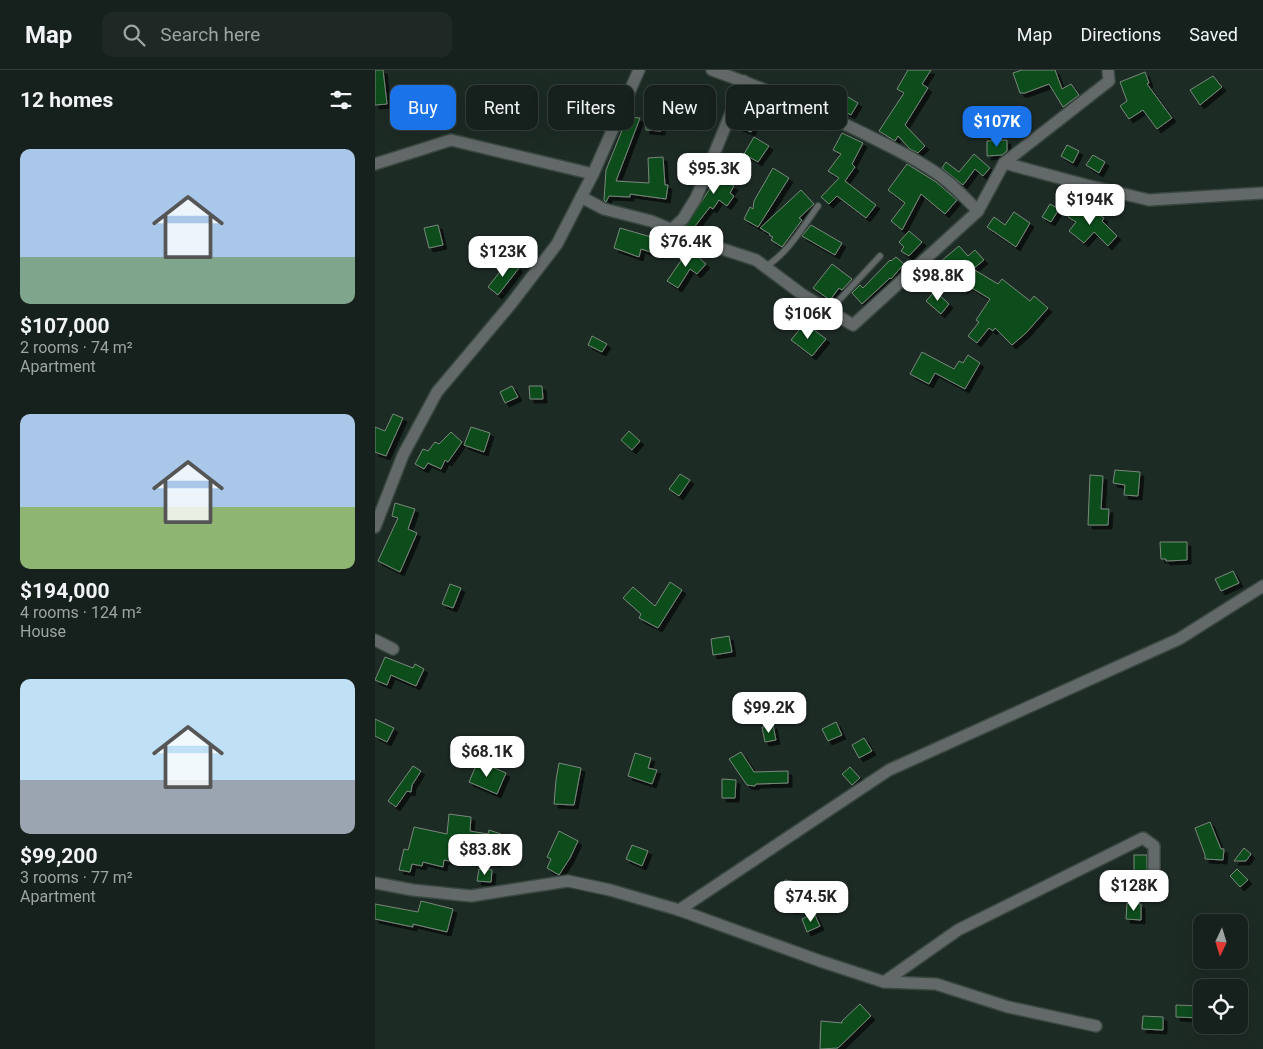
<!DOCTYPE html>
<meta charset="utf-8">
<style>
:root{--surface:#16201c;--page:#1f2825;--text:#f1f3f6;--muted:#9ea3a3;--line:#353e3b;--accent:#1a73e8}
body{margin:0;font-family:Roboto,sans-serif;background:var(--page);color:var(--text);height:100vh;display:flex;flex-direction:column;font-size:19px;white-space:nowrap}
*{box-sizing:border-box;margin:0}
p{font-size:16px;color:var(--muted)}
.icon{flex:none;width:28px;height:28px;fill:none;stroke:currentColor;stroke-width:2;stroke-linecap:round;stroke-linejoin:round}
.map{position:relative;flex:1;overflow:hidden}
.drawer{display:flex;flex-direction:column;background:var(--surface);width:375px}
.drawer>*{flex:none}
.top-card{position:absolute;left:15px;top:15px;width:475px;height:45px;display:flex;gap:10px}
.needle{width:32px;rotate:184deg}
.fabs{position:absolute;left:818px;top:844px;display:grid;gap:10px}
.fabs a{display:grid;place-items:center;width:55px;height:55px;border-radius:10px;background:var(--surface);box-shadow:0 5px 20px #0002,0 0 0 1px var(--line);font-size:25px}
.price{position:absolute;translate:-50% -42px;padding:0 11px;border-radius:10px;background:#fff;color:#222;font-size:16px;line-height:32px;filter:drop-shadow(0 1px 2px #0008)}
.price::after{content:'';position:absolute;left:50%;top:30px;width:15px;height:11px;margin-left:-8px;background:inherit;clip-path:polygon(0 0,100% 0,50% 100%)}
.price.current{background:var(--accent);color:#fff}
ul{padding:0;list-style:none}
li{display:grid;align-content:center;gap:10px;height:265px;padding:0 20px}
li span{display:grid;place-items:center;height:155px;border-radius:10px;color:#555}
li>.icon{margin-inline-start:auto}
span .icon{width:90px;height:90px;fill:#fffc;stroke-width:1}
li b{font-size:21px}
h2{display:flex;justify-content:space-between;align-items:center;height:60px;padding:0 20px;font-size:21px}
.tag{padding:0 18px;border-radius:10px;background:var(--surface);box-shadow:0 5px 20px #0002,0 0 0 1px var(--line);font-size:18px;line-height:45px}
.tag.current{background:var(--accent);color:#fff}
header{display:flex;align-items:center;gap:30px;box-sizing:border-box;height:70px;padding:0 25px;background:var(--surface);border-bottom:1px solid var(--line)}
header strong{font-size:24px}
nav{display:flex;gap:28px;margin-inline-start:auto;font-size:18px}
.search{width:350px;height:45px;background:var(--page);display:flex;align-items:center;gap:12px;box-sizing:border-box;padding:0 18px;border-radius:10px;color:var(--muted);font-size:19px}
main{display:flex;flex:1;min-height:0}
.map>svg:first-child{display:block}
.building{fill:#0a4d1c;stroke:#7b877c;filter:url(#shadow)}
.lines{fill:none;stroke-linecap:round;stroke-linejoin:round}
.lane-casing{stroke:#394741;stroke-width:8}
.street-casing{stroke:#394741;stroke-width:14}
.lane{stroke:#626968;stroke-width:5.5}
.street{stroke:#626968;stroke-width:11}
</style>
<header>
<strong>Map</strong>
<div class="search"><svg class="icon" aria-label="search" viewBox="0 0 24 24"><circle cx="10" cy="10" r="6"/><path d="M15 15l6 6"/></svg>Search here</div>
<nav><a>Map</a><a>Directions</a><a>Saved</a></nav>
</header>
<main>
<section class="drawer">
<h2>12 homes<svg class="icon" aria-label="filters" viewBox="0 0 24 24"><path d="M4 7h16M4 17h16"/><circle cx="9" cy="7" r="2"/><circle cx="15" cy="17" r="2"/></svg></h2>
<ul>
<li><span style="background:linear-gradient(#a9c7e8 70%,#7fa58c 0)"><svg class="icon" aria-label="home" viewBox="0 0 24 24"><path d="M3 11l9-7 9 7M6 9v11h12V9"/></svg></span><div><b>$107,000</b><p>2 rooms · 74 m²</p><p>Apartment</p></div></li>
<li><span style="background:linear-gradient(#a9c7e8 60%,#8fb573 0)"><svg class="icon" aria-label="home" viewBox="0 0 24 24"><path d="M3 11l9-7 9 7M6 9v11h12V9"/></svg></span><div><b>$194,000</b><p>4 rooms · 124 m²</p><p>House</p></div></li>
<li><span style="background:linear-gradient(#bfe0f5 65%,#9aa5b1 0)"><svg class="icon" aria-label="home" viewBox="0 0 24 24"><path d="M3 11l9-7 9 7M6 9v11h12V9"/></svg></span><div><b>$99,200</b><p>3 rooms · 77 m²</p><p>Apartment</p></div></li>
</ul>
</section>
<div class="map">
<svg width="888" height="979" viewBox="0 0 888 979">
<defs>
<filter id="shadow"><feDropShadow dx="4" dy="4" stdDeviation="0" flood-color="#0009"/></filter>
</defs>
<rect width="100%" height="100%" fill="#1d2b25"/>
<g class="building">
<polygon points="0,0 8,0 12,34 0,35"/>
<polygon points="533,0 556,0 547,14 553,18 530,55 550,76 543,83 535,79 523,66 520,71 504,61 529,23 522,19"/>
<polygon points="647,0 680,0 687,19 696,14 704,25 688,37 674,14 650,23 645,23 638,3"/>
<polygon points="770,2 774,13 772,14 797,48 782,59 768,40 754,49 745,36 752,31 745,12"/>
<polygon points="838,6 847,17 825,35 815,20"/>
<polygon points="371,25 388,32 376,62 359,55"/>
<polygon points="473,27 483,33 476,45 465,39"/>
<polygon points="92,29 106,29 105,49 91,49"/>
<polygon points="269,33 290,34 290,45 287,45 286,61 271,60"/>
<polygon points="610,37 627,37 627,49 610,48"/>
<polygon points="253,47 265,48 241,111 274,113 273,88 288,87 290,115 293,115 291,129 255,124 255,127 234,126 231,132 229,130 231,100 248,58 253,60"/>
<polygon points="467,63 488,73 477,94 480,97 470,111 501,135 491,148 462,126 454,134 446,127 464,108 453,101 466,84 458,80"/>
<polygon points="379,67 394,76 383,92 369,84"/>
<polygon points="632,70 632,81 627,85 612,86 612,71"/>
<polygon points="692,75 704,81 698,93 686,86"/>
<polygon points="599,84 615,98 608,106 600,99 588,115 567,98 571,92 584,102"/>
<polygon points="718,85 730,92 724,103 711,95"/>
<polygon points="346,91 357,97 349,111 359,116 355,123 359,126 352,136 344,130 338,139 335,137 317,160 310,157 338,114 335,113"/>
<polygon points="532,94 561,112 582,130 570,144 546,124 527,160 516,151 530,133 513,120"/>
<polygon points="398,98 414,108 383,157 369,149 375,137 378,139 379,131"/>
<polygon points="426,120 439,134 424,148 427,150 407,177 396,170 398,167 394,165 395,164 385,158"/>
<polygon points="675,134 684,139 676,152 667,147"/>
<polygon points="702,134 713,141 715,139 729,148 727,151 742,166 733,176 719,162 709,173 694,161 701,152 693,147"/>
<polygon points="639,142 655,153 641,177 612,157 619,147 630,155"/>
<polygon points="63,155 68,175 54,178 49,158"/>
<polygon points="436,155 467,173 460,185 427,166"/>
<polygon points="245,158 290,171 285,185 266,179 264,187 239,178"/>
<polygon points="534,161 547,172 534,186 526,181 529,177 524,172"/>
<polygon points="584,176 593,186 600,180 609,190 598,199 623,214 627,209 655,231 659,226 673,238 651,263 637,275 620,258 618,261 614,258 602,273 593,266 604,252 601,250 615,229 592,215 589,220 581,214 582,212 565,192"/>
<polygon points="314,179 331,194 322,204 315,199 303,218 292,211"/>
<polygon points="521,187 529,194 516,209 515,208 487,234 477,223 485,215 488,218 515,190 516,191"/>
<polygon points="134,190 144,198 123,225 113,217"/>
<polygon points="457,194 477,209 467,220 464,218 455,230 438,218"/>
<polygon points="560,221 574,234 566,244 551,231"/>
<polygon points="430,253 451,269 437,286 416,270"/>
<polygon points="217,266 232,274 227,282 213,275"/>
<polygon points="547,282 579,299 584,291 588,293 593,285 605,293 590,319 560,303 554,314 535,304"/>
<polygon points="137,316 143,327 130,333 125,322"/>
<polygon points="154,316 167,316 168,329 155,329"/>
<polygon points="18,344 28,348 11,386 0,382 0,357 10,361"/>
<polygon points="96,357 115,363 109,382 89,375"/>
<polygon points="254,361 265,371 257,380 246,370"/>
<polygon points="76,362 87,372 73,392 70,390 66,399 53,393 49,399 40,394 48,379 53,381 60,372 64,374"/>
<polygon points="740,400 765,402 763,426 749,425 750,415 738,413"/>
<polygon points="305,404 315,410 304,426 294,419"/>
<polygon points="715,405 728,406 726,439 734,439 733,455 713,455"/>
<polygon points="20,433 40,439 33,459 42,463 25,502 3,491 23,448 17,446"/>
<polygon points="785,472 812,472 812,490 791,491 791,489 786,489"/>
<polygon points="858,501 864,513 846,521 840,509"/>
<polygon points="295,512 307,520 283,558 264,548 266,544 248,528 258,517 280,536"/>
<polygon points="75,514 86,518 78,538 67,534"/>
<polygon points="354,566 357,582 338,585 336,569"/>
<polygon points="10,587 38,598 40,594 49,599 41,616 16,605 12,615 0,610"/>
<polygon points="0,649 19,658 12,672 0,666"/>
<polygon points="461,652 467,665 453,671 447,659"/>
<polygon points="398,655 401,670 390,672 387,657"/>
<polygon points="489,668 497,681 484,688 477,675"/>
<polygon points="366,682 379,702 413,701 413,713 381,714 380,716 372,715 354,689"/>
<polygon points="260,683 276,688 273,698 282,700 277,714 253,706"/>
<polygon points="103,691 131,703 122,724 94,712"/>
<polygon points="184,693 206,698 199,735 179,734 181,710"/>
<polygon points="38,696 46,701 37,715 36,722 32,721 21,737 13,731"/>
<polygon points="475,697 485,708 477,715 467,704"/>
<polygon points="347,709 361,710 360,728 347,728"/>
<polygon points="74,744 96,747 95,761 113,764 114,760 126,764 124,771 126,772 122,793 109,791 111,777 83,773 79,792 69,790 68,797 48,792 47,796 37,794 35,802 24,800 29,779 33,780 34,777 39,757 72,764"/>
<polygon points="835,752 846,779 849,779 848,790 830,789 830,785 820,758"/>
<polygon points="184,761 203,771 195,788 184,805 172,798 176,789 172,787"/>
<polygon points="257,775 273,781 267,796 251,789"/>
<polygon points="869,778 876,784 871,791 859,791"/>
<rect x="759" y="785" width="13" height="16"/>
<polygon points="104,799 117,800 116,812 102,811"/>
<polygon points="862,799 873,810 865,817 855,806"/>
<polygon points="410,810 422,812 420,824 422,824 420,840 400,836 403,821 408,822"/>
<polygon points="46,831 78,839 72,862 38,854 38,857 0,849 0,834 43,842"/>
<polygon points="752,833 766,834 766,850 751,849"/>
<polygon points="439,843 445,856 432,862 427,849"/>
<polygon points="485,934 496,946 463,978 445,979 446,951 467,953 467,951"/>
<polygon points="801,935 826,936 826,948 801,947"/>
<polygon points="768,946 788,947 788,960 767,959"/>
</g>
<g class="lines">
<g class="lane-casing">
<g id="lane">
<path d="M390,197C413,183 427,158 443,136"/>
<polyline points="454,241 505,186"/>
</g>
</g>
<g class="street-casing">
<g id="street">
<path d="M337,0C396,21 454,45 510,74C531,85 554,96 572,111C583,120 593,131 603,141"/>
<polyline points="629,93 711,115 774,130 888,123"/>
<polyline points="0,94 76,70 218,104"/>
<polyline points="206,127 229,139 276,151 332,174 381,190 428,225 478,255 603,141 629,93 734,11 733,0"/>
<polyline points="297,159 308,149 321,128 369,11"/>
<polyline points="0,457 28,385 62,322 136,234 182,174 218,104 264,0"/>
<polyline points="0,570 18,579"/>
<polyline points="0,813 38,820 96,826 193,811 235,820 304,840 445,891 509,912 583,860 768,768 779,776 779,803"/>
<polyline points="304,840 514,700 804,569 888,516"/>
<polyline points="509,912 561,914 633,937 721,956"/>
</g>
</g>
<use href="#lane" class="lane"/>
<use href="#street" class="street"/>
</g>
</svg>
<div class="fabs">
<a><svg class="needle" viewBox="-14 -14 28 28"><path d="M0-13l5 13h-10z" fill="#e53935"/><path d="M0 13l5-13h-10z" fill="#9ea3a3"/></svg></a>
<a><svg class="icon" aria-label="locate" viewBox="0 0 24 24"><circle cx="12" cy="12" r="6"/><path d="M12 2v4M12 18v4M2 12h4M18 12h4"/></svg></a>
</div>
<b class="price current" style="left:622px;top:78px">$107K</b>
<b class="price" style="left:339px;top:125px">$95.3K</b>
<b class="price" style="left:715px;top:156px">$194K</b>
<b class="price" style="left:311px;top:198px">$76.4K</b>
<b class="price" style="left:128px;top:208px">$123K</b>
<b class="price" style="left:563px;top:232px">$98.8K</b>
<b class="price" style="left:433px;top:270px">$106K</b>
<b class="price" style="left:394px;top:664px">$99.2K</b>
<b class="price" style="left:112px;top:708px">$68.1K</b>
<b class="price" style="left:110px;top:806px">$83.8K</b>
<b class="price" style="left:759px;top:842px">$128K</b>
<b class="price" style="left:436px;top:853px">$74.5K</b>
<div class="top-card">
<a class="tag current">Buy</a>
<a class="tag">Rent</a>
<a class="tag">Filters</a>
<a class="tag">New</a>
<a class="tag">Apartment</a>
</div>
</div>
</main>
